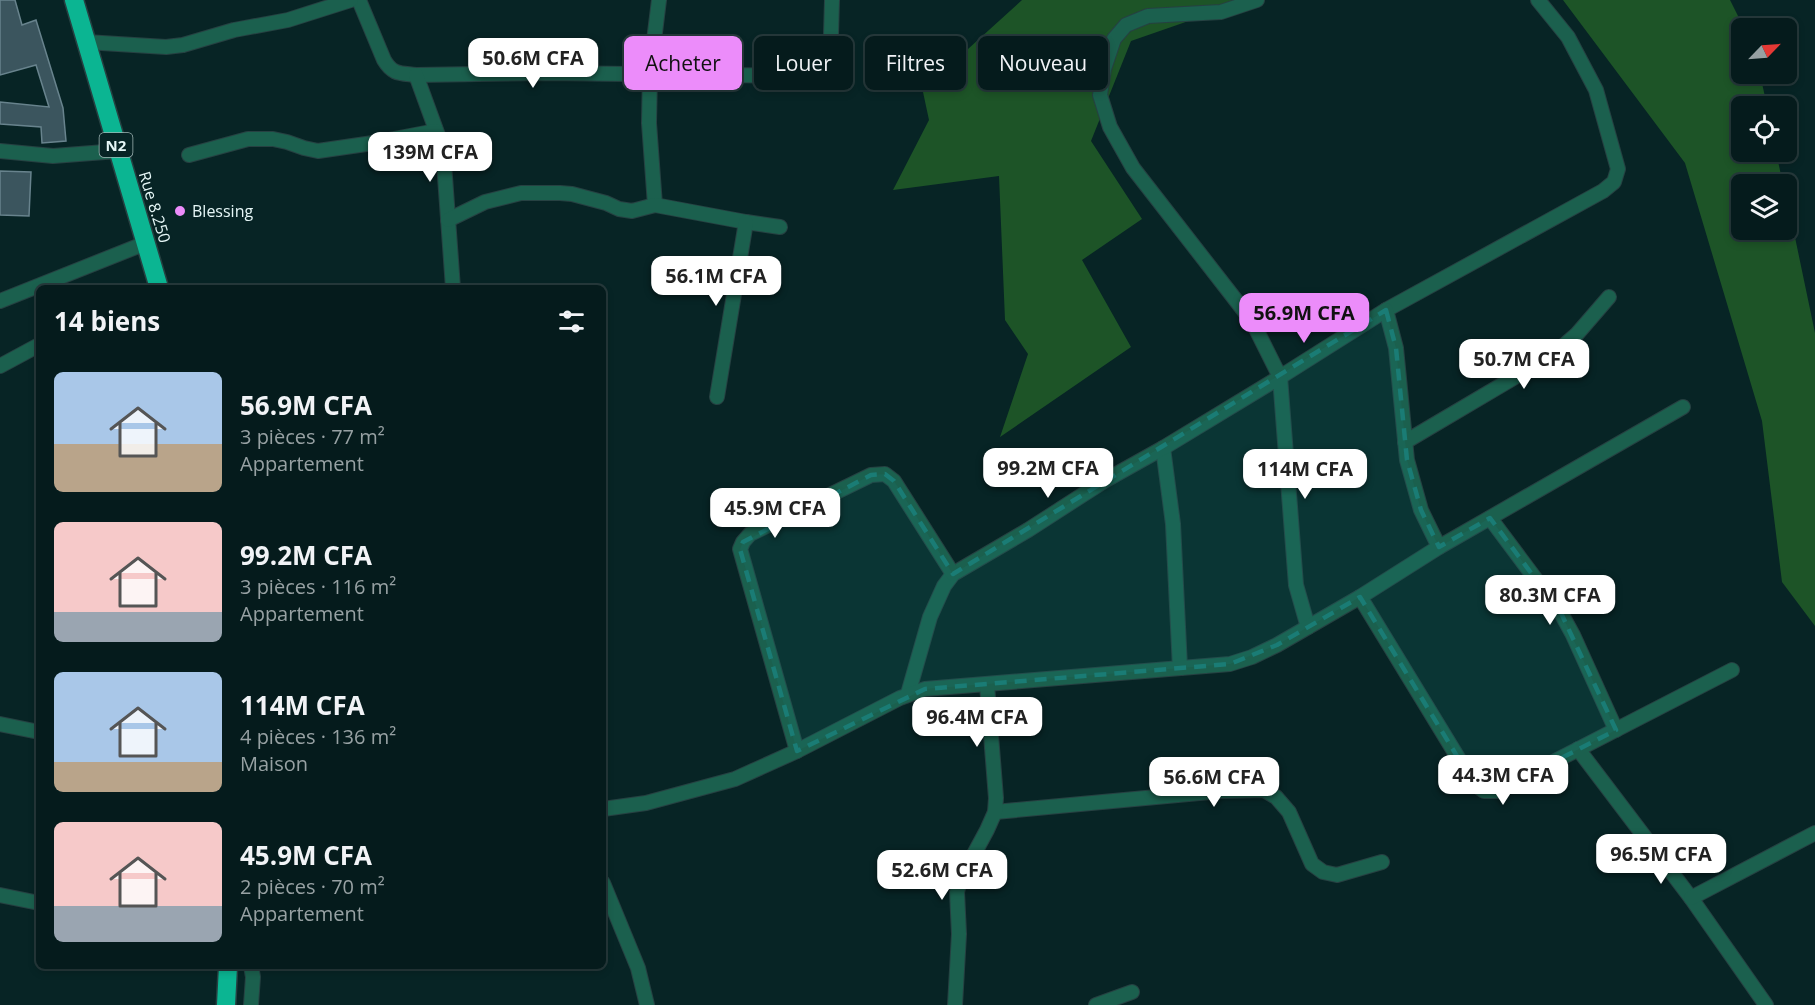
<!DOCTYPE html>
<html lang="fr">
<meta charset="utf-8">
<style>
:root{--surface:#051b1c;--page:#0e2425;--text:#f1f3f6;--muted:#97a1a3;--line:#26393b;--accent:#ec8cfa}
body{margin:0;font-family:"Open Sans",sans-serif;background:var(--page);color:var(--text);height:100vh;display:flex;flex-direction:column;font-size:22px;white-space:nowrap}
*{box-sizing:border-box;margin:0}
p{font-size:20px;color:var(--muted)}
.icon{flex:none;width:33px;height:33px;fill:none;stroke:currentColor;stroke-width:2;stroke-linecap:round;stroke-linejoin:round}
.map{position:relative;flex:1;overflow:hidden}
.panel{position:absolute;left:36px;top:285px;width:570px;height:684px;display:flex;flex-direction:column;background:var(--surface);border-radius:9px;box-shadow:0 3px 9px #0003,0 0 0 2px var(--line)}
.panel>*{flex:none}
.hud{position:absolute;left:624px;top:36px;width:570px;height:54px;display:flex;gap:12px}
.needle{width:39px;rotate:65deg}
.buttons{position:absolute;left:1731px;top:18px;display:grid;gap:12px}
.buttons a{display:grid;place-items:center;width:66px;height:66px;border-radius:9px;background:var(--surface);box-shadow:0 3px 9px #0003,0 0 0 2px var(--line);font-size:30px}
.price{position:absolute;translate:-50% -51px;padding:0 14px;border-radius:12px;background:#fff;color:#222;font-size:20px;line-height:39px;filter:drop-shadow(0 2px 3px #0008)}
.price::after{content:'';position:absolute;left:50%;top:36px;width:18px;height:14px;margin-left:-9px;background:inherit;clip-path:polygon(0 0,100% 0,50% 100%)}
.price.on{background:var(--accent);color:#111}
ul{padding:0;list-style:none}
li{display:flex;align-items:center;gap:18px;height:150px;padding:0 18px}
li span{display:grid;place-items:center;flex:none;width:168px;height:120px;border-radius:9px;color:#555}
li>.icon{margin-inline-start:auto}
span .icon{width:72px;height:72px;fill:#fffc;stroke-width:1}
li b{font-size:26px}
h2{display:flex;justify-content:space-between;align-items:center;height:72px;padding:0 18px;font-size:26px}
.pill{padding:0 21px;border-radius:9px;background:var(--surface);box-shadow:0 3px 9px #0003,0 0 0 2px var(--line);font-size:21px;line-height:54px}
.pill.on{background:var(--accent);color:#111}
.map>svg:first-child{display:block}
.green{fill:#1d5427}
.building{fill:#3b555e;stroke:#68838d;stroke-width:1.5}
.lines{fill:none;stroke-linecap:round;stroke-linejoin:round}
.minor-casing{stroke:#264142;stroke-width:16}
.highway-casing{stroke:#264142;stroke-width:21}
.minor{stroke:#1b604e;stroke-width:14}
.highway{stroke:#0bb592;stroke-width:18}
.marked{fill:#1a7c75;fill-opacity:0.2;stroke:#1a7c75;stroke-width:4.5;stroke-dasharray:12 8;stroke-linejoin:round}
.poi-dot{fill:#ec8cfa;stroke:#072425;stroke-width:2}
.labels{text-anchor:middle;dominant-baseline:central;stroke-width:4.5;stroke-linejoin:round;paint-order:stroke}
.shield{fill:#072425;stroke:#a2b7b7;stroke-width:1.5}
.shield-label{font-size:15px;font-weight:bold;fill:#e5f6f6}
.street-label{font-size:16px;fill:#e5f6f6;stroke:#072425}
.poi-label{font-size:16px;fill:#e5f6f6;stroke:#072425;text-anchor:start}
</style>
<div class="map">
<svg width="1815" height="1005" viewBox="0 0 1815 1005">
<rect width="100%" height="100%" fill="#072425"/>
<g class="green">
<polygon points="1022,0 1249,0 1131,41 1091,141 1142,219 1082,260 1131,347 1000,437 1028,354 1005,320 999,176 893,190 929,120 920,78 968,49"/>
<polygon points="1563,0 1730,0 1744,28 1742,28 1742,74 1760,74 1767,106 1742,106 1742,152 1776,152 1783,184 1742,184 1742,230 1786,230 1787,199 1815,333 1815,626 1782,582 1762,421 1685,163"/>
</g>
<g class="building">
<polygon points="0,0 15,0 22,25 36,20 63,108 66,141 42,143 41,127 0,124 0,102 49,107 36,65 0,75"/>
<polygon points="0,171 31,172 29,216 0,215"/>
</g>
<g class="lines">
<g class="minor-casing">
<g id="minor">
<path d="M359,0L384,60C393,75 400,73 416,75L545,73L818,76L830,70L832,0"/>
<polyline points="1257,0 1221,12 1148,16 1126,25 1114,39 1104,69 1100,95 1110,127 1133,168 1252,321 1280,377 1386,310 1603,191 1614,182 1618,169 1596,90 1568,37 1538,0"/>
<polyline points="86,42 166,47 183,45 234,30 288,20 351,0"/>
<polyline points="416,75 443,149 453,288"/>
<polyline points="0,151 53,156 118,151"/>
<polyline points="189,155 248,139 273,139 287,142 304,148 318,151 373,143 436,131"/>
<polyline points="655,205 649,123 650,73 659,0"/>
<polyline points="448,220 485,202 521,193 560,193 572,194 606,203 619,209 632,211 655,205 746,222 780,227"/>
<polyline points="0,301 146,243"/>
<polyline points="1386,310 1396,348 1407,460 1421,510 1439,547"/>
<polyline points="0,366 39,345"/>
<polyline points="717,397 746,222"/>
<polyline points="1405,442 1554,354 1577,334 1609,297"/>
<polyline points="1163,448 1173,524 1180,668"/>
<polyline points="1490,518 1561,613 1573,635 1616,730"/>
<polyline points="1360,597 1474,784 1484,791 1497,791 1732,670"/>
<polyline points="908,694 930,617 944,586 953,574 1028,530 1104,481 1163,448 1280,377 1296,585 1308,627"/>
<polyline points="0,724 39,732"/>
<polyline points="1578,749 1691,898 1766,1005"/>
<polyline points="797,751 740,549 743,542 750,534 871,475 885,474 894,481 953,574"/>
<polyline points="603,809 646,803 735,779 797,751 900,698 925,689 1230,664 1252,657 1277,645 1360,597 1439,547 1683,407"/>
<polyline points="995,812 1221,791 1264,790 1276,797 1289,812 1312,864 1323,872 1337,875 1382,862"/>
<polyline points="603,883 638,968 647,1005"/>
<polyline points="0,895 39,903"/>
<polyline points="1691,898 1815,833"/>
<polyline points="251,966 253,977 251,1005"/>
<polyline points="955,1005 959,934 957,892 960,880 987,830 995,812 996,798 987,685"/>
<polyline points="1096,1005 1132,992"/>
</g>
</g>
<g class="highway-casing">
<g id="highway">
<polyline points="74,0 159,288"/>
<polyline points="226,1005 228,966"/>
</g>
</g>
<use href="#minor" class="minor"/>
<use href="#highway" class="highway"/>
</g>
<path class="marked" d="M1386,310L1396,348L1407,460L1421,510L1439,547L1490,518L1561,613L1616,730L1497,791H1484L1474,784L1360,597L1277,645L1230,664L925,689L797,751L740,549L743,542L871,475L885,474L894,481L953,574Z"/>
<circle class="poi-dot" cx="180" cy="211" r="6"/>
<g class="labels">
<rect class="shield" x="99.5" y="133" width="33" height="24" rx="4.5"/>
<g class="shield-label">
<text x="116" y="145">N2</text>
</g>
<g class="street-label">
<text transform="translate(155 207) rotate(73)">Rue 8.250</text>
</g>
<g class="poi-label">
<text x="192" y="211">Blessing</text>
</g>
</g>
</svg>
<div class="buttons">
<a><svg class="needle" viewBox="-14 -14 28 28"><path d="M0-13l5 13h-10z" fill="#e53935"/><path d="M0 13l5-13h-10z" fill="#97a1a3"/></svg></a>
<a><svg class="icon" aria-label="locate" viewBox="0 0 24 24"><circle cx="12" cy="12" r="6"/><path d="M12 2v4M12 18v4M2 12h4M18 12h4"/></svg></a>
<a><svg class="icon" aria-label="layers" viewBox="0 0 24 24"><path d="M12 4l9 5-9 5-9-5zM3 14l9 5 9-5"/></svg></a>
</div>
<b class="price" style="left:533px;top:89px">50.6M CFA</b>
<b class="price" style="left:430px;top:183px">139M CFA</b>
<b class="price" style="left:716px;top:307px">56.1M CFA</b>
<b class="price on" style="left:1304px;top:344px">56.9M CFA</b>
<b class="price" style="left:1524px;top:390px">50.7M CFA</b>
<b class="price" style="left:1048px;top:499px">99.2M CFA</b>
<b class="price" style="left:1305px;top:500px">114M CFA</b>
<b class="price" style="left:775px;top:539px">45.9M CFA</b>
<b class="price" style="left:1550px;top:626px">80.3M CFA</b>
<b class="price" style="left:977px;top:748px">96.4M CFA</b>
<b class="price" style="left:1503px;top:806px">44.3M CFA</b>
<b class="price" style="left:1214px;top:808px">56.6M CFA</b>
<b class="price" style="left:1661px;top:885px">96.5M CFA</b>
<b class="price" style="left:942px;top:901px">52.6M CFA</b>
<div class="hud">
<a class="pill on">Acheter</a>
<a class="pill">Louer</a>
<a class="pill">Filtres</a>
<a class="pill">Nouveau</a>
</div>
<section class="panel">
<h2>14 biens<svg class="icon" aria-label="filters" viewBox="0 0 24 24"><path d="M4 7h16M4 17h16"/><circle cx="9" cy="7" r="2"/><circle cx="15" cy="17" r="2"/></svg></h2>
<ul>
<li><span style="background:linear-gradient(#a9c7e8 60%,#b9a48a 0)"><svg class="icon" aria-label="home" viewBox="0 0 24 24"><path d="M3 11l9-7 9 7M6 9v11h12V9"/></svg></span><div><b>56.9M CFA</b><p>3 pièces · 77 m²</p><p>Appartement</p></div></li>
<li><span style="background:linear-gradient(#f6c9c9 75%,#9aa5b1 0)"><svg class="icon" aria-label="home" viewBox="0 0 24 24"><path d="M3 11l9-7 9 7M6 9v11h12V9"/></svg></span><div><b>99.2M CFA</b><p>3 pièces · 116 m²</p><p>Appartement</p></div></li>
<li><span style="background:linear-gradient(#a9c7e8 75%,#b9a48a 0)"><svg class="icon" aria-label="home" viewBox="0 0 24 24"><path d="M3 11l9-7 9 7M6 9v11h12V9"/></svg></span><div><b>114M CFA</b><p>4 pièces · 136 m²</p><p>Maison</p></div></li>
<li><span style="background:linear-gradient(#f6c9c9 70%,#9aa5b1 0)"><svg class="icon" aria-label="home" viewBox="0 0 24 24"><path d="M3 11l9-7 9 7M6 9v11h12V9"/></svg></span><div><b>45.9M CFA</b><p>2 pièces · 70 m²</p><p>Appartement</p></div></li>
</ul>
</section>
</div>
